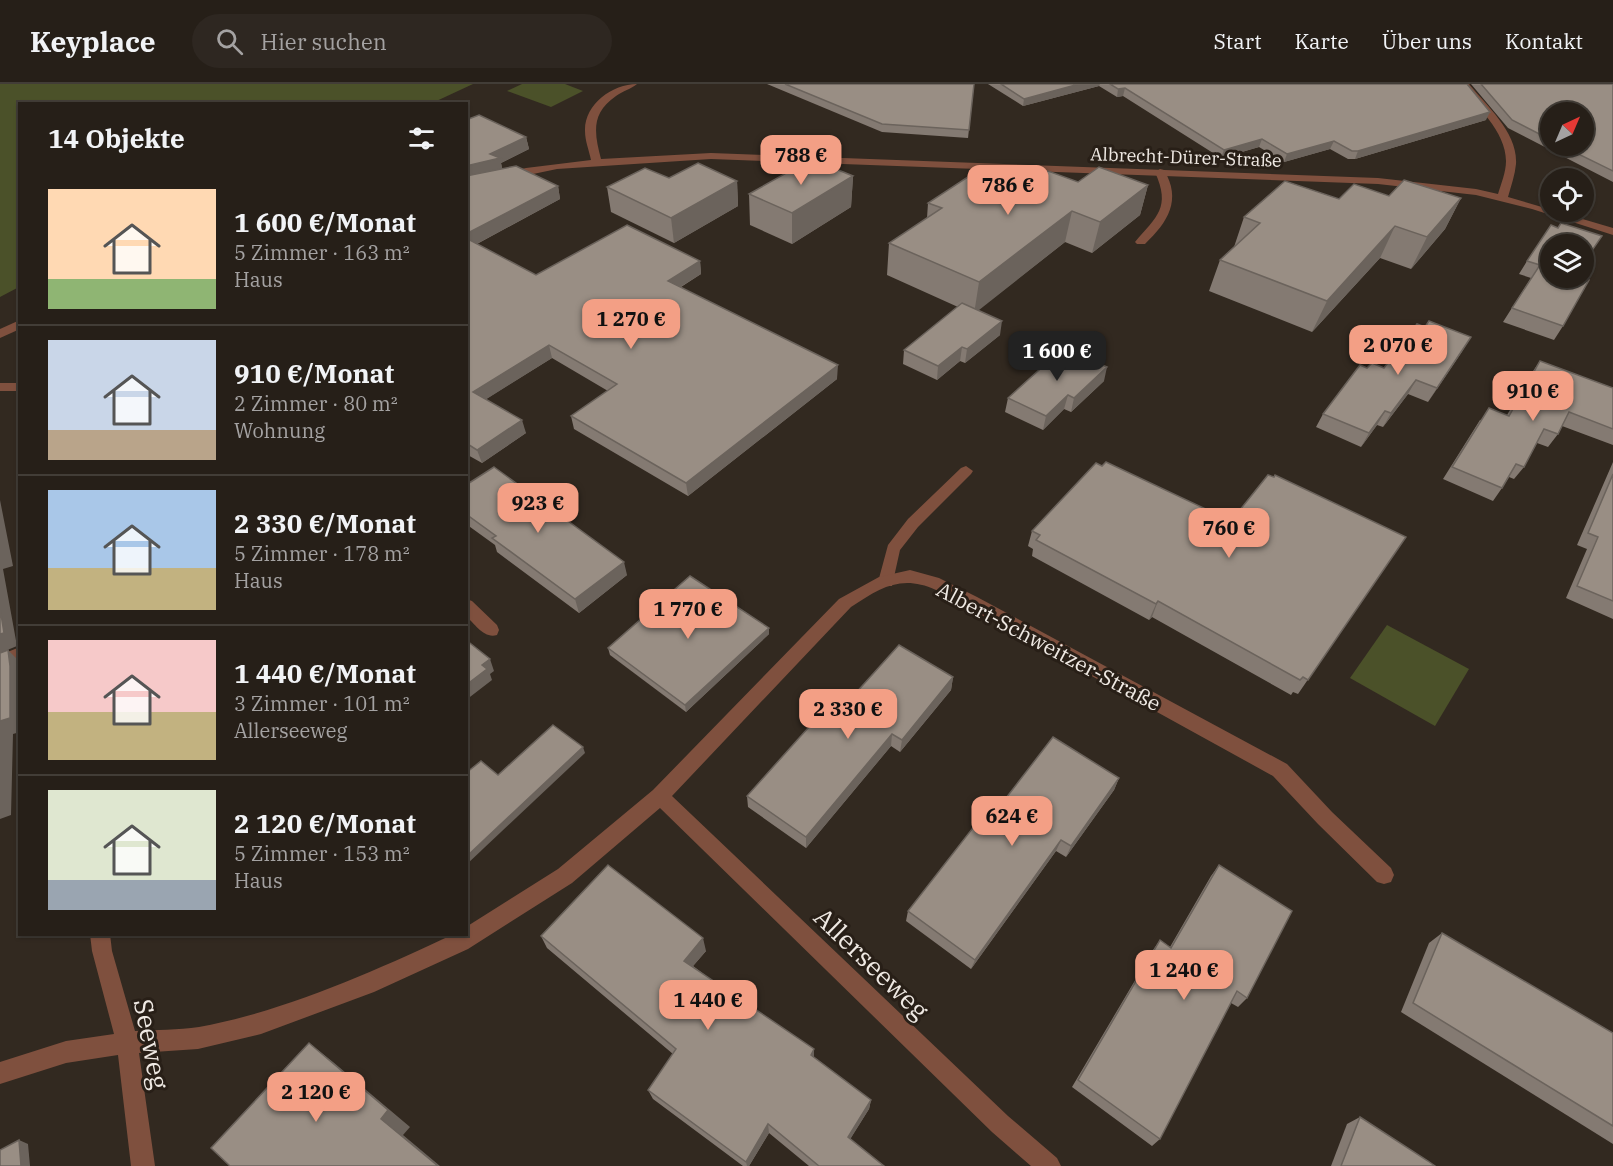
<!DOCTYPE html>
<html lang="de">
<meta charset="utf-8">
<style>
:root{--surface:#261f18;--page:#2e2721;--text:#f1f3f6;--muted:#a4a2a2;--line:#423d37;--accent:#f39f85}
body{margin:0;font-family:"IBM Plex Serif",serif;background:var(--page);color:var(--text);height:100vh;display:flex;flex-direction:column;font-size:22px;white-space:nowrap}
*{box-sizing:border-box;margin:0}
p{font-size:20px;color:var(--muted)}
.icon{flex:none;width:33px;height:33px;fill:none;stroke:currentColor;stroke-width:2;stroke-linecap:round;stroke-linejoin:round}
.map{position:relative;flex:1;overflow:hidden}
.side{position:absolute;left:18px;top:18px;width:450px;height:834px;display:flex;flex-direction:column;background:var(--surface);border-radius:0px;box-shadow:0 2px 4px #0004,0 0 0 2px var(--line)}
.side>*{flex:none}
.needle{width:39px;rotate:44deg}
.tools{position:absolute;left:1540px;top:18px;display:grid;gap:12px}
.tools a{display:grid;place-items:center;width:54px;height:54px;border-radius:50%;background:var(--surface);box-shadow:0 2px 4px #0004,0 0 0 2px var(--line);font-size:30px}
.price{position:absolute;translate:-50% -51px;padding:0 14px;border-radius:12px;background:var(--accent);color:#111;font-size:20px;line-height:39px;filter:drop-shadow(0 2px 3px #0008)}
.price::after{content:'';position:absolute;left:50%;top:36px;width:18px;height:14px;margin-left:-9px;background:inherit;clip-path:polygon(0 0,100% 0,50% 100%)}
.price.current{background:#222;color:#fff}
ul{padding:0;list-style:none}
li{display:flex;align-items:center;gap:18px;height:150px;padding:0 30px}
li+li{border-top:2px solid var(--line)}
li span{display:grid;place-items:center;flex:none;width:168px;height:120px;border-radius:0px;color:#555}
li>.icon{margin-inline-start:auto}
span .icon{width:72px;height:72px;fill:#fffc;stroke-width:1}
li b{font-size:26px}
h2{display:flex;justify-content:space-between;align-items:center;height:72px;padding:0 30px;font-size:26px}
header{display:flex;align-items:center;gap:36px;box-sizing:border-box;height:84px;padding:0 30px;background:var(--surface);border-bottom:2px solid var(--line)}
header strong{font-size:28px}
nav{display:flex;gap:33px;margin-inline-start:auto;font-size:21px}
.search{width:420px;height:54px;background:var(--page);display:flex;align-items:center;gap:15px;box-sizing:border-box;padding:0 21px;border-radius:33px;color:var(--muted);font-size:22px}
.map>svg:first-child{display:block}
.green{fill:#4b5129}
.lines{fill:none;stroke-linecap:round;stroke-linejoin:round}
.service{fill:#7f503e;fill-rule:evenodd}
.minor{fill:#7f503e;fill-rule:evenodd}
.wall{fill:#847a72;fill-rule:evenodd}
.shaded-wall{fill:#6b635c}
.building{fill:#998e84;stroke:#6b635c;stroke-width:1.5}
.labels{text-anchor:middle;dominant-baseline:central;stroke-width:6;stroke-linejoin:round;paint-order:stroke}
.far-street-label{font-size:18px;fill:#efe9e3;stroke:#281f17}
.street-label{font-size:21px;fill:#efe9e3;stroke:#281f17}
.near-street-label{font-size:26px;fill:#efe9e3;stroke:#281f17}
</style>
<header>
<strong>Keyplace</strong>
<div class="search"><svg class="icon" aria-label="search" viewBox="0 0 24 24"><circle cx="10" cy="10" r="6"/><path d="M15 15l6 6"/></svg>Hier suchen</div>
<nav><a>Start</a><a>Karte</a><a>Über uns</a><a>Kontakt</a></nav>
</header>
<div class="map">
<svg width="1613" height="1082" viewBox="0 0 1613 1082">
<rect width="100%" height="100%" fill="#322920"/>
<g class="green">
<polygon points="0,0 473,0 430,20 20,20 19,203 0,213"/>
<polygon points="522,0 565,0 583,7 551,23 507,7"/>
<polygon points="1387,541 1469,585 1435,642 1350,594"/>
</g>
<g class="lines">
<g class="service">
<path d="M1160,85L1164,86C1182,116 1168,138 1145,160H1137L1135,158C1157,132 1171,124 1155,88Z"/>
<polygon points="966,382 973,387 971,390 918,443 900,466 892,502 880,502 878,498 888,461 908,435 961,384"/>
</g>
<g class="minor">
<path d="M637,0C631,5 623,7 616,12C591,29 594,49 601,75L711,69L1378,94L1476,105L1498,110C1501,100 1506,88 1506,77C1506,47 1476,22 1459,0H1469C1487,22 1518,49 1516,80C1515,91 1511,102 1508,113L1613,144V151L1532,125L1476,111L1378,100L711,75L557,85L466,104V98L526,84L591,76C589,66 585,57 585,47C584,21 612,0 637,0Z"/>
<polygon points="20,236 20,245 0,254 0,245"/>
<rect x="0" y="299" width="20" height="8"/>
<path d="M910,486L939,494L977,513L1287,680L1332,728L1391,784L1394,791L1391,798L1384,800L1377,798L1318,740L1273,692L936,506C901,490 880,504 851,523L672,712L1008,1032L1057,1074L1061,1082H1031L992,1048L660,724L572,799L468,865L374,908L261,950L198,965L139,969L155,1082H131L118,971L66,979L0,1000V978L66,957L114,950L92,867L90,850H110L112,867L135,947C156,946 178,946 199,943C283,928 377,886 454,850H466V843L558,785L653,706L839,515L879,493Z"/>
<path d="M466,515L472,517L497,541L499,546L497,551C484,555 475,540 466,532Z"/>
<polygon points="20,563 20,577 0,585 0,571"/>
</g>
</g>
<g class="wall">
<polygon points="767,0 974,0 968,54 882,48"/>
<polygon points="988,0 1467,0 1486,36 1355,75 1348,75 1330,65 1284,78 1259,63 1221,74 1123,12 1117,13 1099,2 1023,22"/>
<path d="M1471,0H1613V98L1508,44ZM1551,28L1584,62H1551Z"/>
<polygon points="466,36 526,53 529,65 501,79 502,85 558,102 560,115 477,160 536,191 700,177 701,190 681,203 837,295 688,412 574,345 571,332 608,307 552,274 486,315 526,349 482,379 466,370"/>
<polygon points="853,92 851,123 792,160 750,141 749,110"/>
<polygon points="669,94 737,97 738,122 674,159 611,128 607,103"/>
<polygon points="1078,98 1148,101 1140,131 1092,169 1065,158 978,226 1000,251 965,279 960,277 937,296 903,280 904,266 958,223 887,191 889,159 927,134 928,119 1029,100"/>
<polygon points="1389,112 1461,114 1445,145 1411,185 1380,174 1312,248 1209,207 1220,176 1234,163 1244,133 1339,115"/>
<polygon points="1551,160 1563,242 1554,256 1503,238 1531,194 1519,190 1527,177"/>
<polygon points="1463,266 1428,318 1408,310 1383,343 1377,341 1361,363 1316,343 1323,330 1384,284"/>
<polygon points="1540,277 1613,304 1613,361 1562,342 1558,350 1548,363 1537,359 1524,383 1514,395 1509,393 1502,404 1493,417 1443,395 1480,336 1507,331 1531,290"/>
<polygon points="1104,297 1071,328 1064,325 1043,346 1005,328 1008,314"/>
<polygon points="1613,378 1613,535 1566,514 1587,465 1577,461"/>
<polygon points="466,401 627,491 579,529 497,468 495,461 466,440"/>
<polygon points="1231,437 1406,453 1298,610 1293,608 1291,611 1152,533 1149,536 1032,472 1033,465 1028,462 1032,447"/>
<polygon points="769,544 769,550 686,628 610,571 608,564"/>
<polygon points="953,593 951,606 900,668 891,662 806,764 748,723 747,712 845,621"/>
<polygon points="1119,694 1114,706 1066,773 1056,767 971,885 906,837 908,827 1003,718"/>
<polygon points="1219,781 1247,914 1238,923 1231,919 1160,1055 1152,1062 1072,1003 1153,866 1160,856 1170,863 1211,792"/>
<polygon points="1442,849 1613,949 1613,1060 1401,928 1429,859"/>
<polygon points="541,852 706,867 693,882 871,1016 869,1025 850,1055 884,1082 809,1082 769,1049 749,1082 743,1082 653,1015 648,1006 673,970 547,864"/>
<polygon points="1360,1033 1435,1082 1331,1082 1347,1040"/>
</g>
<g class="shaded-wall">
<polygon points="1079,0 1100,0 1099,2 1023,22 1024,15"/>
<polygon points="1125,4 1123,12 1117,13 1118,5"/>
<polygon points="1490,28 1486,36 1355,75 1358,67"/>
<polygon points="526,53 529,65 501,79 503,87 466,96 466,82"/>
<polygon points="1262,55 1259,63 1221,74 1224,66"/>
<polygon points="1334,57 1330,65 1284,78 1287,70"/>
<polygon points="853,92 851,123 792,160 792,129"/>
<polygon points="737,97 738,122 674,159 671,134"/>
<polygon points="1148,101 1140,131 1092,169 1100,138"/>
<polygon points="558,102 560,115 467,165 466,150"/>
<polygon points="1461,114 1445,145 1411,185 1427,153"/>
<polygon points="1072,127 1065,158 974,230 979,198"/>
<polygon points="1395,142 1380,174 1312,248 1327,217"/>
<polygon points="700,177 701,190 669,210 668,197"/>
<polygon points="1002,237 1000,251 965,279 967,265"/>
<polygon points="1471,253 1463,266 1428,318 1437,304"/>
<polygon points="549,261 552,274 477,321 473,308"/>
<polygon points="962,263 960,277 937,296 938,282"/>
<polygon points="838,281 837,295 688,412 686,399"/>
<polygon points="1107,283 1104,297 1071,328 1074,314"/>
<polygon points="1416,296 1408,310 1383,343 1391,329"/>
<polygon points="1068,311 1064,325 1043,346 1046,332"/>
<polygon points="1385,327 1377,341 1361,363 1369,349"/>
<polygon points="522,336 526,349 482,379 477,366"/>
<polygon points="0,416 13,482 3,485 17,562 0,569"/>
<polygon points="624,478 627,491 579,529 575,515"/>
<polygon points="1158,517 1152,533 1149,536 1156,520"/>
<polygon points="769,544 769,550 686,628 685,621"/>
<polygon points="8,566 20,578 20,648 13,650 11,731 0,735 0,637"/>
<polygon points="490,575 494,587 490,590 492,596 466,616 466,601 482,581"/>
<polygon points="953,593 951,606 900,668 902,656"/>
<polygon points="892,650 891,662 806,764 806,753"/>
<polygon points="583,663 585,669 466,781 466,773"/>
<polygon points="1119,694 1114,706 1066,773 1071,762"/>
<polygon points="1061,756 1056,767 971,885 975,876"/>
<polygon points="703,854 706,867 687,889 684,877"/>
<polygon points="309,959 333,978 410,1043 403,1051 440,1082 438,1082 381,1035"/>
<polygon points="814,965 814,975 811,971"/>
<polygon points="871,1016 869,1025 846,1062 848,1053"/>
<polygon points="768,1040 769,1049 749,1082 747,1082 746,1078"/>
<polygon points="19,1056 28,1060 30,1082 21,1082"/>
</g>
<g class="building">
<polygon points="785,0 974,0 969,46 882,40"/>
<polygon points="1001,0 1079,0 1024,15"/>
<polygon points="1110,0 1467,0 1490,28 1358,67 1352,67 1334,57 1287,70 1262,55 1224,66 1125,4 1118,5"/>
<polygon points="1481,0 1613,0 1613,87 1562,62 1584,62 1584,28 1551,28 1551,56 1512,36"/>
<polygon points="479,31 526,53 490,70 500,74 466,82 466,36"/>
<polygon points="811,75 853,92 792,129 749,110"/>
<polygon points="698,79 737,97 671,134 607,103 645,84 669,94"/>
<polygon points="516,82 558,102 466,150 466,92"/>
<polygon points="983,83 1029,100 1048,87 1078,98 1099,83 1148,101 1100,138 1072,127 979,198 889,159 942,124 928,119"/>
<polygon points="1404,96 1461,114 1427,153 1395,142 1327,217 1220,176 1260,139 1244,133 1285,97 1339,115 1354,100 1389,112"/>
<polygon points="1561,139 1602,152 1584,178 1584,160 1551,160 1551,194 1579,194 1589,196 1563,242 1512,224 1540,181 1527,177 1551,141 1558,144"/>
<polygon points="627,141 700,177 668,197 838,281 686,399 571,332 617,300 549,261 473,308 522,336 477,366 466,359 466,154 536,191"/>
<polygon points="962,219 1002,237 967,265 962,263 938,282 904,266"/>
<polygon points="1429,237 1471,253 1437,304 1416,296 1391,329 1385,327 1369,349 1323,330 1360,281 1367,284 1372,279 1384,284 1417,240 1425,243"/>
<polygon points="1071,267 1107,283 1074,314 1068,311 1046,332 1008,314 1058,269 1065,272"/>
<polygon points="1540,277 1613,304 1613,345 1569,328 1558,350 1544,345 1524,383 1516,380 1502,404 1452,383 1489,324 1509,332"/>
<polygon points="1106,378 1231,437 1268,391 1274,393 1275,391 1406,453 1308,596 1303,593 1300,596 1158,517 1156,520 1036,456 1040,451 1032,447 1096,379 1102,382"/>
<polygon points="494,383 624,478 575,515 492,454 496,452 466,430 466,401"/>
<polygon points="1613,390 1613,517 1577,502 1598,453 1588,449"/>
<polygon points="690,492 769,544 685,621 608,564"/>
<polygon points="0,524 4,549 0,550"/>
<polygon points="466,556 490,575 482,581 487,585 466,601"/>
<polygon points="899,561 953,593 902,656 892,650 806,753 747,712 835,614 845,621"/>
<polygon points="8,566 10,582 10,634 0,637 0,569"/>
<polygon points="553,641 583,663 466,773 466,689 481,677 498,691"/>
<polygon points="1053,653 1119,694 1071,762 1061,756 975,876 908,827 997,713 1003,718"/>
<polygon points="608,781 703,854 684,877 814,965 811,971 871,1016 848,1053 884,1082 819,1082 768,1040 746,1078 648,1006 676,965 541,852"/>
<polygon points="1219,781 1292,827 1247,914 1237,907 1160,1055 1078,996 1160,856 1171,864"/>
<polygon points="1442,849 1613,949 1613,1042 1413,919"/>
<polygon points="309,959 388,1026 381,1035 438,1082 230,1082 211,1064"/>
<polygon points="1360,1033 1428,1077 1435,1082 1341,1082"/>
<polygon points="19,1056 21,1082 0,1082 0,1066"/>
</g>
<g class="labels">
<g class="far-street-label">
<text transform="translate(1186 73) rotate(2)">Albrecht-Dürer-Straße</text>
</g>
<g class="street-label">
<text transform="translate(1049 562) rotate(28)">Albert-Schweitzer-Straße</text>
</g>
<g class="near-street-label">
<text transform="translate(872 879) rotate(44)">Allerseeweg</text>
<text transform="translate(152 960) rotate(79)">Seeweg</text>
</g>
</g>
</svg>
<div class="tools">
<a><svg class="needle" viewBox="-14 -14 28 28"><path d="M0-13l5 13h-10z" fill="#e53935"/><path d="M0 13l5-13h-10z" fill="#a4a2a2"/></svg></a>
<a><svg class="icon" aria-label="locate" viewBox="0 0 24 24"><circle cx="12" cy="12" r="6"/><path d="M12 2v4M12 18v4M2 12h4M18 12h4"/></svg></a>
<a><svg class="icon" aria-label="layers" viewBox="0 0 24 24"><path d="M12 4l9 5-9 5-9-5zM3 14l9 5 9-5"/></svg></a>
</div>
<b class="price" style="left:801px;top:102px">788 €</b>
<b class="price" style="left:1008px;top:132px">786 €</b>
<b class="price" style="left:631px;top:266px">1 270 €</b>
<b class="price" style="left:1398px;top:292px">2 070 €</b>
<b class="price current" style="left:1057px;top:298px">1 600 €</b>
<b class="price" style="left:1533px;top:338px">910 €</b>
<b class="price" style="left:538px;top:450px">923 €</b>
<b class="price" style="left:1229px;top:475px">760 €</b>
<b class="price" style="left:688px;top:556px">1 770 €</b>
<b class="price" style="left:848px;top:656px">2 330 €</b>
<b class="price" style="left:1012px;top:763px">624 €</b>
<b class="price" style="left:1184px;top:917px">1 240 €</b>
<b class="price" style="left:708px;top:947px">1 440 €</b>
<b class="price" style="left:316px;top:1039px">2 120 €</b>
<section class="side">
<h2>14 Objekte<svg class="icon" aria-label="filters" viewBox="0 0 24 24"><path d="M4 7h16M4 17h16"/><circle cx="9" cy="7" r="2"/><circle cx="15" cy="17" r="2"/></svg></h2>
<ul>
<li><span style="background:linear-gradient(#ffd9b3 75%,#8fb573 0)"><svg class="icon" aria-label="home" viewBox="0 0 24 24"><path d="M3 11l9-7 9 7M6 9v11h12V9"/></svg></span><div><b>1 600 €/Monat</b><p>5 Zimmer · 163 m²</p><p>Haus</p></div></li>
<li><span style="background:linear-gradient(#c9d6e8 75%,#b9a48a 0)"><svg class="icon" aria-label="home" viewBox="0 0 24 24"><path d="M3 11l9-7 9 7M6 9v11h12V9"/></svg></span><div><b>910 €/Monat</b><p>2 Zimmer · 80 m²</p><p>Wohnung</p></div></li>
<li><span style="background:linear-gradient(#a9c7e8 65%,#c2b280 0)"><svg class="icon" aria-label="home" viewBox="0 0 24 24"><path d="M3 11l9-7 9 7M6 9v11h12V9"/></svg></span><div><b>2 330 €/Monat</b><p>5 Zimmer · 178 m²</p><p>Haus</p></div></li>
<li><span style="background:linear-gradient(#f6c9c9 60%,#c2b280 0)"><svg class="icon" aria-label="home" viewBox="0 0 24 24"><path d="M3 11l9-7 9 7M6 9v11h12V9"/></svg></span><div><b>1 440 €/Monat</b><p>3 Zimmer · 101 m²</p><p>Allerseeweg</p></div></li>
<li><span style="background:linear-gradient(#dfe7d0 75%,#9aa5b1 0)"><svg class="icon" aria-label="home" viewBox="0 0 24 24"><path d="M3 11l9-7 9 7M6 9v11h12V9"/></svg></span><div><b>2 120 €/Monat</b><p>5 Zimmer · 153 m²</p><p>Haus</p></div></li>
</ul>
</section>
</div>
